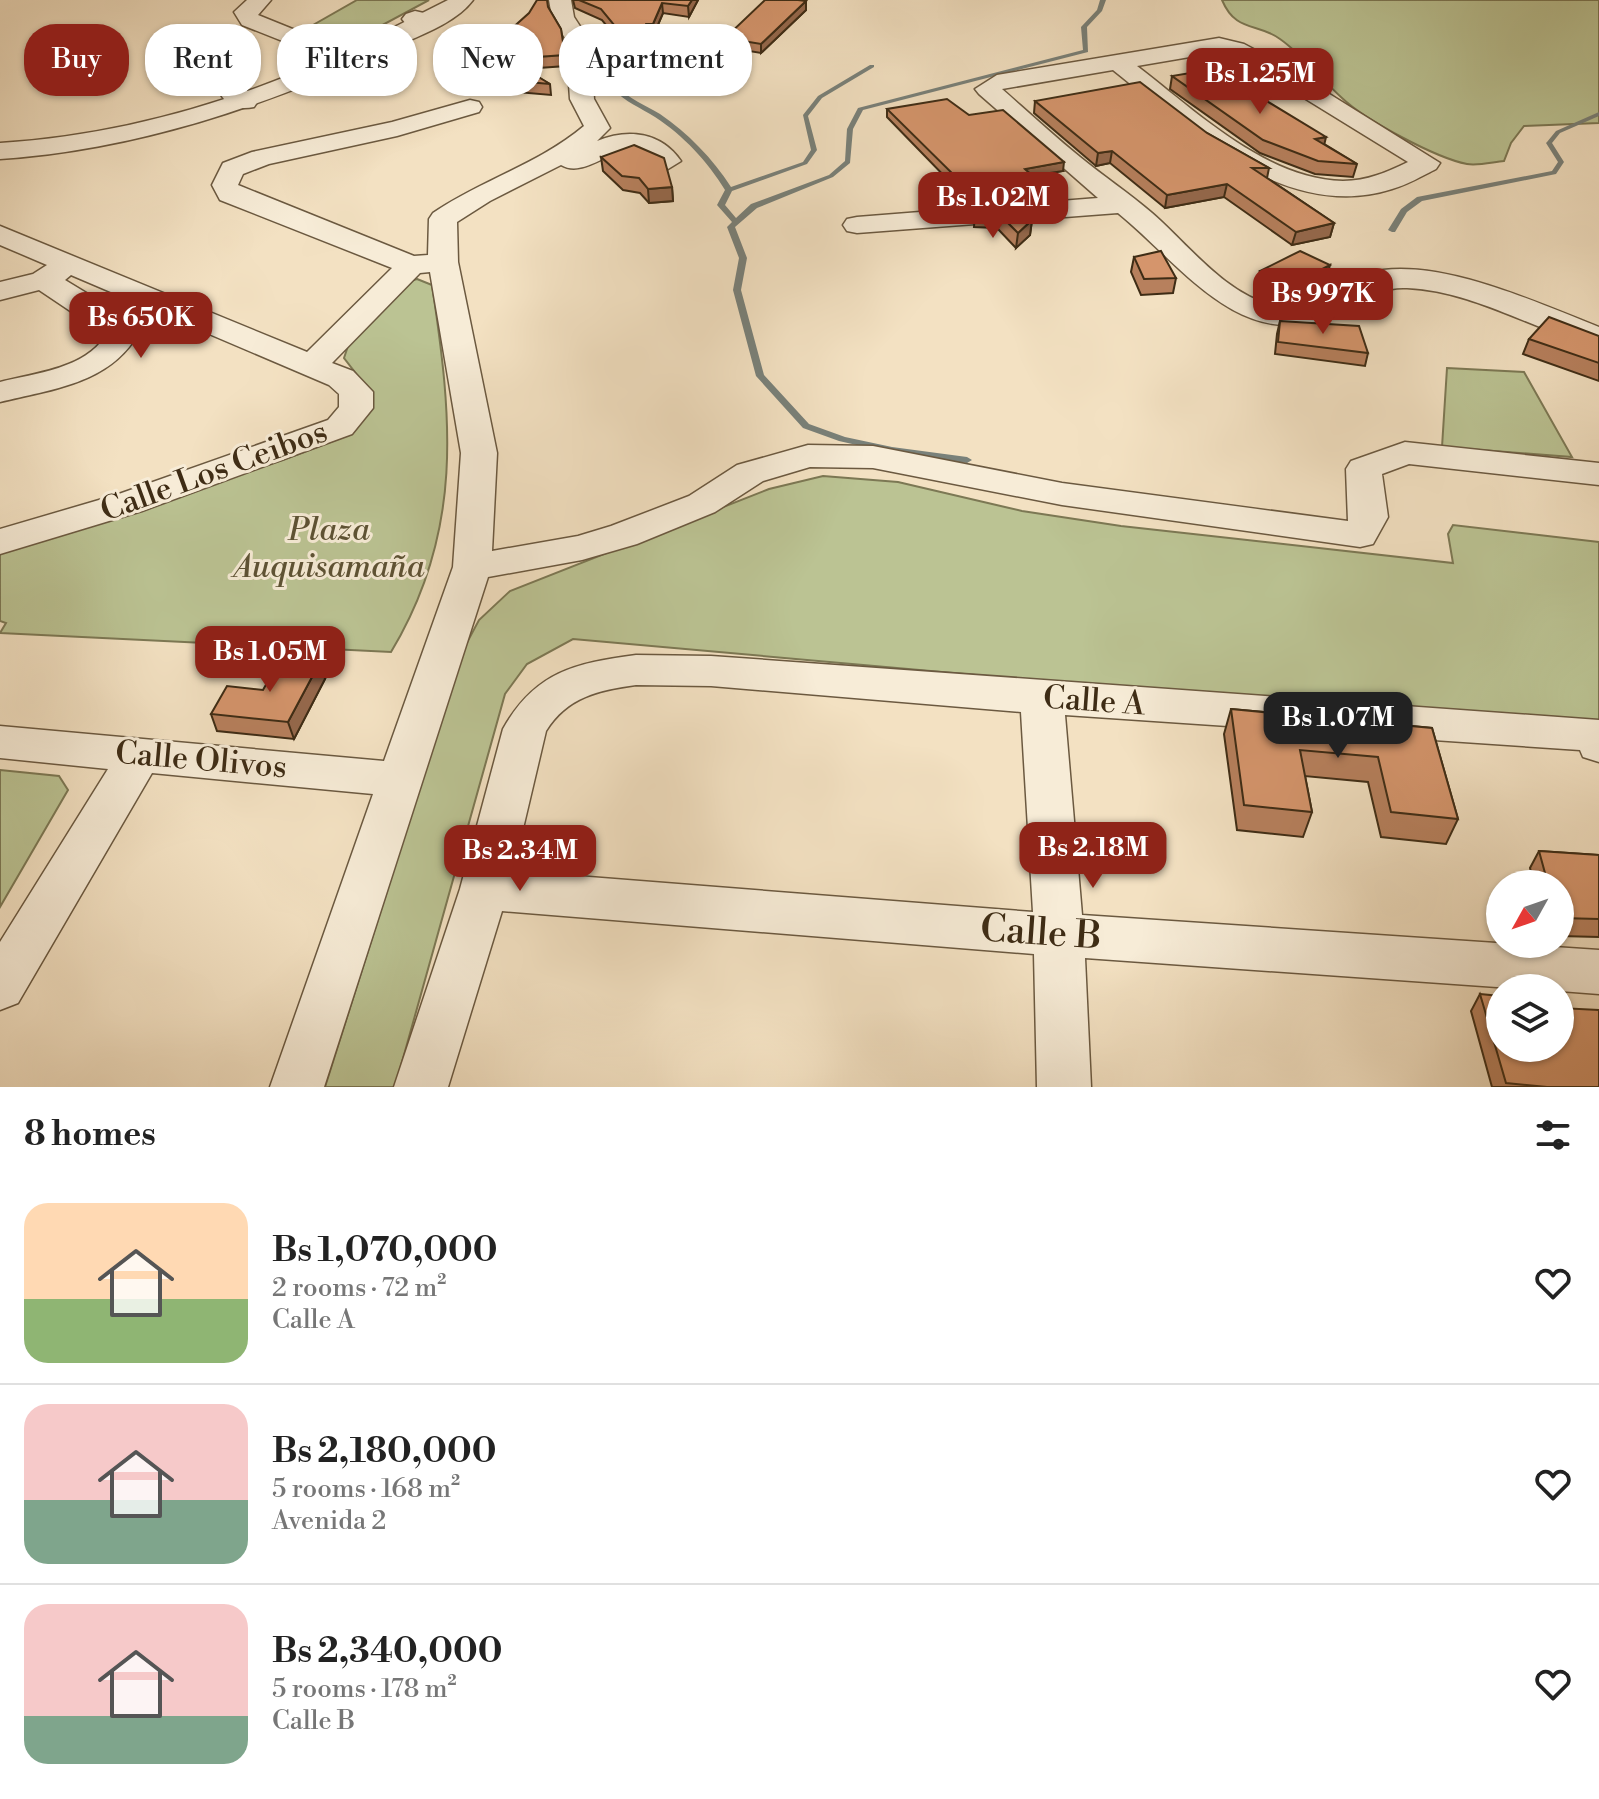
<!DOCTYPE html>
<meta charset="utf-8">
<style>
:root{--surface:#fff;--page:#f2f2f2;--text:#222;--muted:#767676;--line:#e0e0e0;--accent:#8f2418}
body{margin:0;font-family:"Libre Bodoni",serif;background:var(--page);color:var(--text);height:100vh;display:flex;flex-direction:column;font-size:30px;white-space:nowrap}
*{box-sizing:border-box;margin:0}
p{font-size:26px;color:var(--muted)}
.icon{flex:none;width:44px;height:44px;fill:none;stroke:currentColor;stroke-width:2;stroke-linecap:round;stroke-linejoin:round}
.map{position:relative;height:1087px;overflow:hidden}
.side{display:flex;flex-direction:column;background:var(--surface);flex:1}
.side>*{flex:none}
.hud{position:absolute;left:24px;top:24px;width:800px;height:72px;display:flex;gap:16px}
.needle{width:52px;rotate:230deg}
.controls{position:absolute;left:1486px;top:870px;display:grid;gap:16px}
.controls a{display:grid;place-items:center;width:88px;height:88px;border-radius:50%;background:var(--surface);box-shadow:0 2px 6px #0004;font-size:40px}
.price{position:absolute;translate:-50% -68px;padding:0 18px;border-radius:16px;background:var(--accent);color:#fff;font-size:26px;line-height:52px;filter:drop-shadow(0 2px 4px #0008)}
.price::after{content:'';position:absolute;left:50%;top:48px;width:24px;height:18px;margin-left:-12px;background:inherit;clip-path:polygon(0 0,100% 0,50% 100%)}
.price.selected{background:#222;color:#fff}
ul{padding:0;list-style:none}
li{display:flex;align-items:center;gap:24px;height:200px;padding:0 24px}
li+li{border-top:2px solid var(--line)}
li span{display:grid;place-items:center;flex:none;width:224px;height:160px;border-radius:24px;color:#555}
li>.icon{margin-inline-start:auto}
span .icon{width:96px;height:96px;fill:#fffc;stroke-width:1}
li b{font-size:34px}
h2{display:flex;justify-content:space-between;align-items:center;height:96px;padding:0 24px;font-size:34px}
.pill{padding:0 28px;border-radius:32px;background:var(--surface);box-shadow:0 2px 6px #0004;font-size:28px;line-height:72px}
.pill.selected{background:var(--accent);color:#fff}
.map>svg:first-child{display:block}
.green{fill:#bbc393;stroke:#7c7854;stroke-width:2}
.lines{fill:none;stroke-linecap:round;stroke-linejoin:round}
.stream{fill:#79817a;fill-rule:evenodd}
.minor-casing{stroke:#6b5940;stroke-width:3}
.tertiary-casing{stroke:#6b5940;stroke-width:3}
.minor{fill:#f7ecd7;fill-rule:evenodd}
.tertiary{fill:#f7ecd7;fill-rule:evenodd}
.wall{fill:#b7805d;stroke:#3e2c15;stroke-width:2}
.shaded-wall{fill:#95684c;stroke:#3e2c15;stroke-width:2}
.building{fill:#d5956c;stroke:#3e2c15;stroke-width:2}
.labels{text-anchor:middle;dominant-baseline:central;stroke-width:6;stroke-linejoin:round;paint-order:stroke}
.street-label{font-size:32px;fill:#3e2c15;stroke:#f7ecd7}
.park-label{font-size:32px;font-style:italic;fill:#5d5234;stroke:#f7ecd7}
.near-street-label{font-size:38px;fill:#3e2c15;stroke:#f7ecd7}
</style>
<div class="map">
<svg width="1599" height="1087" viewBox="0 0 1599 1087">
<rect width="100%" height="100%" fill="#f3e1c2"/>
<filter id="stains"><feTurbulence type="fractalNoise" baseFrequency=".0025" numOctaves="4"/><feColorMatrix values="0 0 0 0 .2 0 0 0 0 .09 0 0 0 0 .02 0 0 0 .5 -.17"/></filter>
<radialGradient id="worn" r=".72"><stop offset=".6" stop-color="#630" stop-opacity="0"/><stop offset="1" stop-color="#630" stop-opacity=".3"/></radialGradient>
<g class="green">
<polygon points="357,0 429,0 349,43 328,44 299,33"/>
<path d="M1222,0H1599V123L1524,126L1511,143L1504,161C1493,162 1478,166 1467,164C1436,158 1365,120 1342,98C1321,79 1304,56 1280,39C1257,22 1236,33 1222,0Z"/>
<path d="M417,279L432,285C452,418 464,531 391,652L0,633L6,623L0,621V550L283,460L344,437L362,420L371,393L344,358L348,346L404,283Z"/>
<polygon points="1447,368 1524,372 1572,457 1442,447"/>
<polygon points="823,476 898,482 1022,511 1121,526 1453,563 1448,534 1453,525 1599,542 1599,725 1187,694 573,639 527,664 505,694 395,1087 325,1087 463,650 479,620 510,591 769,489"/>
<polygon points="0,770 59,776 68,790 0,907"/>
</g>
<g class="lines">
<g class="stream">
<path d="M1100,0H1106L1102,11L1087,27L1088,52L863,110L853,129L850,163L833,177L757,208L735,227L747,258L741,290L764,375L809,424L845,437L892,447L967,457L972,460L967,463L892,453L839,441L803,428L756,376L733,290L739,258L727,227L732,222L717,205L725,190C708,162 683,135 655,117C641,108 625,102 613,89V87H617C630,99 645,105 660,114C688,133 713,159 731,187L803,162L811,150L803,115L818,96L870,65H874V67L822,98L808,116L817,150L807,164L732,191L725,205L736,218L751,204L829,175L845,161L847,129L858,108L1083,50L1081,27L1097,10Z"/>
<polygon points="1599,112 1599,116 1560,133 1552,143 1564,162 1556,174 1422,201 1407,212 1395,232 1392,232 1388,230 1401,209 1417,197 1552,171 1558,162 1546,143 1547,142 1556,131"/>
</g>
<g class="minor-casing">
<g id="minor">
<path d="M247,0H271L258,15L347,51L448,0H473C455,24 416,37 389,49C266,106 136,150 0,159V143C114,136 224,105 328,59L242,25L234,12Z"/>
<path d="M549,0H571L574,17L607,68L593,85L594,99L610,128L597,141C628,128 661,132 681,161L668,169L633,148C609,150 583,178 561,165L490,201L457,222L458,262L497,453L492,551L578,536L611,526L689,496L737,465L808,445L873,446L1062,483L1348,521L1346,469L1351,461L1405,442L1599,463V485L1409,464L1382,474L1388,517L1373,544L1360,547L1062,505L873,468L810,467L763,481L715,512L637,544L582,560L488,577L324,1087H270L373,794L152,773L18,1003L0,1010V942L108,769L0,758V726L384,761L453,567L461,453L430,272L420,273L332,363L353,371L373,392V408L352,434L142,511L0,554V529L116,495L328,420L339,407V394L329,385L71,275L65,280L121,314L138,334C109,384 52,389 0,402V382C35,373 85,369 106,335L39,290L0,300V282L33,274L47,265L0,245V226L307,352L392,268L220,200L212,185L223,163L252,152L392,122L470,100L479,102L482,107L479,112L397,136L269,164L243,174L238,185L414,256L428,255L429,219L433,213C481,180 539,164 584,126L570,99L569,84L583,67L552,17Z"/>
<path d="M1219,38L1244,44L1278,62L1440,163L1436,169C1422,176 1407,185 1392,189C1286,223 1189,130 1113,70L1002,89C1028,112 1053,135 1080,157C1103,176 1129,193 1152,213C1188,244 1227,297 1277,306C1317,313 1344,275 1383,270C1449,262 1538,303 1599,327V347C1534,331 1475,291 1407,288C1372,286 1354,310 1323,320C1235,348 1178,261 1118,213L857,233L847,231L843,225L847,219L857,217L1098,198L979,94L975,89L997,75ZM1219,52L1262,72L1408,162C1387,172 1367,181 1343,181C1265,179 1195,110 1137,66Z"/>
<path d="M636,655L711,656L1599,720V762L1583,757L1580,750L1065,715L1082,915L1599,950V994L1560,991V988H1511L1085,958L1091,1087H1037L1034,954L502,911L448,1087H394L460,889L503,729C535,672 575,663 636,655ZM636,685L711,686L1021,712L1033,912L513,871L546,731C567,697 599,690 636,685Z"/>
</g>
</g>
<g class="tertiary-casing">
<g id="tertiary">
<polygon points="415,11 437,16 441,21 428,29 406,24 402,19 406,14"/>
<path d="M338,47L359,53L363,59L359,65C348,68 332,66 325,55L329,49Z"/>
<path d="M235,87L245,89L258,101L254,107C240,110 229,107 221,95L225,89Z"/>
</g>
</g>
<use href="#minor" class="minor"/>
<use href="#tertiary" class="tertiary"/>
</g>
<g class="wall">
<polygon points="573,0 698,0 689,17 663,13 654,34 647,34 634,59 602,20 575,8"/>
<polygon points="806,1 806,10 761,53 725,47 725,38"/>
<polygon points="548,7 561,29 566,66 524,69 550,84 551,95 473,88 471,77 473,72 465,72 461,45 509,36 509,31"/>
<polygon points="1172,76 1324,144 1357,164 1353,177 1315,174 1260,153 1170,89"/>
<polygon points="1035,101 1207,133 1269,168 1267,178 1334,223 1330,237 1292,245 1224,197 1165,208 1110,163 1096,166 1034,113"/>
<polygon points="887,109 969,115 1063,171 1033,176 1042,194 957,206 948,195 949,186 954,186 887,117"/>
<polygon points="601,157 672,187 673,201 649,203 640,193 623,190 603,171"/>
<polygon points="1022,209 1032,220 1030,235 1016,248 997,228 974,227 975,212"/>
<polygon points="1134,257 1176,278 1173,293 1141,295 1131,272"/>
<polygon points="1260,271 1326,280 1287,301 1257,286"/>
<polygon points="1280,321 1368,353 1365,366 1275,354 1277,334"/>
<polygon points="1599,336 1599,381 1523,354 1529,339"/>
<polygon points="325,679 294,739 217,731 211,714 263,690"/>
<polygon points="1231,709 1432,728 1458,819 1446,844 1381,837 1368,782 1305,776 1312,812 1303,837 1237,830 1224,734"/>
<polygon points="1539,851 1599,855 1599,937 1560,936 1560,884 1534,884 1530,868"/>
<polygon points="1480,994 1500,1048 1599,1087 1492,1087 1471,1011"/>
</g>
<g class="shaded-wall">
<polygon points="692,0 698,0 689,17 688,6"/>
<polygon points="806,1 806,10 761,53 761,44"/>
<polygon points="662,3 663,13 654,34 653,24"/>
<polygon points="646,24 647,34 634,59 633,48"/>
<polygon points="1326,137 1323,150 1315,139"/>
<polygon points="1112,151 1110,163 1096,166 1098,153"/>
<polygon points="1064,162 1063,171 1024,177 1025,169"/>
<polygon points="1227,184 1224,197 1165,208 1167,195"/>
<polygon points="1043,185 1042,194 957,206 958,197"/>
<polygon points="672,187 673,201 649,203 648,189"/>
<polygon points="1032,220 1030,235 1016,248 1018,233"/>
<polygon points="1334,223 1330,237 1292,245 1296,232"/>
<polygon points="1330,265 1326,280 1287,301 1290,286"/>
<polygon points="320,662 325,679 294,739 288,722"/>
</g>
<g class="building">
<polygon points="537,0 547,0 548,7 561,29 565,55 509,59 550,84 471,77 477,61 463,62 461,45 512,36 509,31 529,13"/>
<polygon points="579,0 692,0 688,6 662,3 653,24 646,24 633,48 601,9"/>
<polygon points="765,0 798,0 806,1 761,44 725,38"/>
<polygon points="1214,69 1326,137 1315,139 1357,164 1318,161 1263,140 1172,76"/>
<polygon points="1140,82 1207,133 1269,168 1252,168 1334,223 1296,232 1227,184 1167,195 1112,151 1098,153 1035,101"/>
<polygon points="947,99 969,115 1003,110 1064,162 1025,169 1043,185 958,197 949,186 963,184 887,109"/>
<polygon points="634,145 664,158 672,187 648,189 639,178 622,176 601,157"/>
<polygon points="1022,209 1032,220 1018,233 998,213 975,212"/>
<polygon points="1161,251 1176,278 1144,279 1134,257"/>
<polygon points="1300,251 1330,265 1290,286 1260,271"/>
<polygon points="1549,317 1599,336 1599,363 1529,339"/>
<polygon points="1280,321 1359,326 1368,353 1278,342"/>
<polygon points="281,658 320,662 288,722 211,714 227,686 263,690"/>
<polygon points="1231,709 1432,728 1458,819 1391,812 1378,757 1300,750 1312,812 1244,805"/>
<polygon points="1539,851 1599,855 1599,919 1560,918 1560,884 1548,884"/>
<polygon points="1480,994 1500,996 1500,1048 1560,1048 1560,1008 1599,1010 1599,1087 1547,1087 1506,1083"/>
</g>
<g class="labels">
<g class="street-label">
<text transform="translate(214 471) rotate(-20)">Calle Los Ceibos</text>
<text transform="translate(1094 701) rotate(4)">Calle A</text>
<text transform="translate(201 760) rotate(5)">Calle Olivos</text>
</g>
<g class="park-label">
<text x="329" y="530">Plaza<tspan x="329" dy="37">Auquisamaña</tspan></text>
</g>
<g class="near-street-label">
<text transform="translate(1041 933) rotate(4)">Calle B</text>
</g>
</g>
<rect width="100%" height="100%" filter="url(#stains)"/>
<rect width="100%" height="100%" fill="url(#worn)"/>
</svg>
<div class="controls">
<a><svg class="needle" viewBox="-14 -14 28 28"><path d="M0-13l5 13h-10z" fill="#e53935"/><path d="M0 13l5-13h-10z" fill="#767676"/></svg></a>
<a><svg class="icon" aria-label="layers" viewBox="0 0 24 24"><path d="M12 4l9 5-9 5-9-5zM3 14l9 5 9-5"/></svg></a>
</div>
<b class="price" style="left:1260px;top:116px">Bs 1.25M</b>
<b class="price" style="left:993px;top:240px">Bs 1.02M</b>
<b class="price" style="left:1323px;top:336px">Bs 997K</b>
<b class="price" style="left:141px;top:360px">Bs 650K</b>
<b class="price" style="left:270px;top:694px">Bs 1.05M</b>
<b class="price selected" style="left:1338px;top:760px">Bs 1.07M</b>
<b class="price" style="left:1093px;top:890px">Bs 2.18M</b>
<b class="price" style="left:520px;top:893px">Bs 2.34M</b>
<div class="hud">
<a class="pill selected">Buy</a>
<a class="pill">Rent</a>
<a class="pill">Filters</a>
<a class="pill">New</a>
<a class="pill">Apartment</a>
</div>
</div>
<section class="side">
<h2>8 homes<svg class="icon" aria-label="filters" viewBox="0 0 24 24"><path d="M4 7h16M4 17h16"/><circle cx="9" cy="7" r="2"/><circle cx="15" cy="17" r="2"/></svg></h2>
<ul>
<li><span style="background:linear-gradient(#ffd9b3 60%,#8fb573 0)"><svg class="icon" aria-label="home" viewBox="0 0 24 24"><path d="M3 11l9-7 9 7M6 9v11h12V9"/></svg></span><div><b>Bs 1,070,000</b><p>2 rooms · 72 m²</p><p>Calle A</p></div><svg class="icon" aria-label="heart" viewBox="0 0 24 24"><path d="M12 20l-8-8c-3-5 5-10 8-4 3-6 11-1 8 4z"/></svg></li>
<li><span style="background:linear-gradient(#f6c9c9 60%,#7fa58c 0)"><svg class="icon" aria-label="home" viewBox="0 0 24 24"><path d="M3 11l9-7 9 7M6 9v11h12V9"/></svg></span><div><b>Bs 2,180,000</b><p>5 rooms · 168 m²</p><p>Avenida 2</p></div><svg class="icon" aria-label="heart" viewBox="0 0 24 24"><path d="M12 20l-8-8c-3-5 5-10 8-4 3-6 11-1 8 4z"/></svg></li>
<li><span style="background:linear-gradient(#f6c9c9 70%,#7fa58c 0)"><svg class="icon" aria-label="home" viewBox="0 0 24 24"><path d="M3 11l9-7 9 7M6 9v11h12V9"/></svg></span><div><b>Bs 2,340,000</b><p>5 rooms · 178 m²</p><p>Calle B</p></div><svg class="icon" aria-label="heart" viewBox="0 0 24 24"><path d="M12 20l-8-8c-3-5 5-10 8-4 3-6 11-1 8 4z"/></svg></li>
</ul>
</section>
